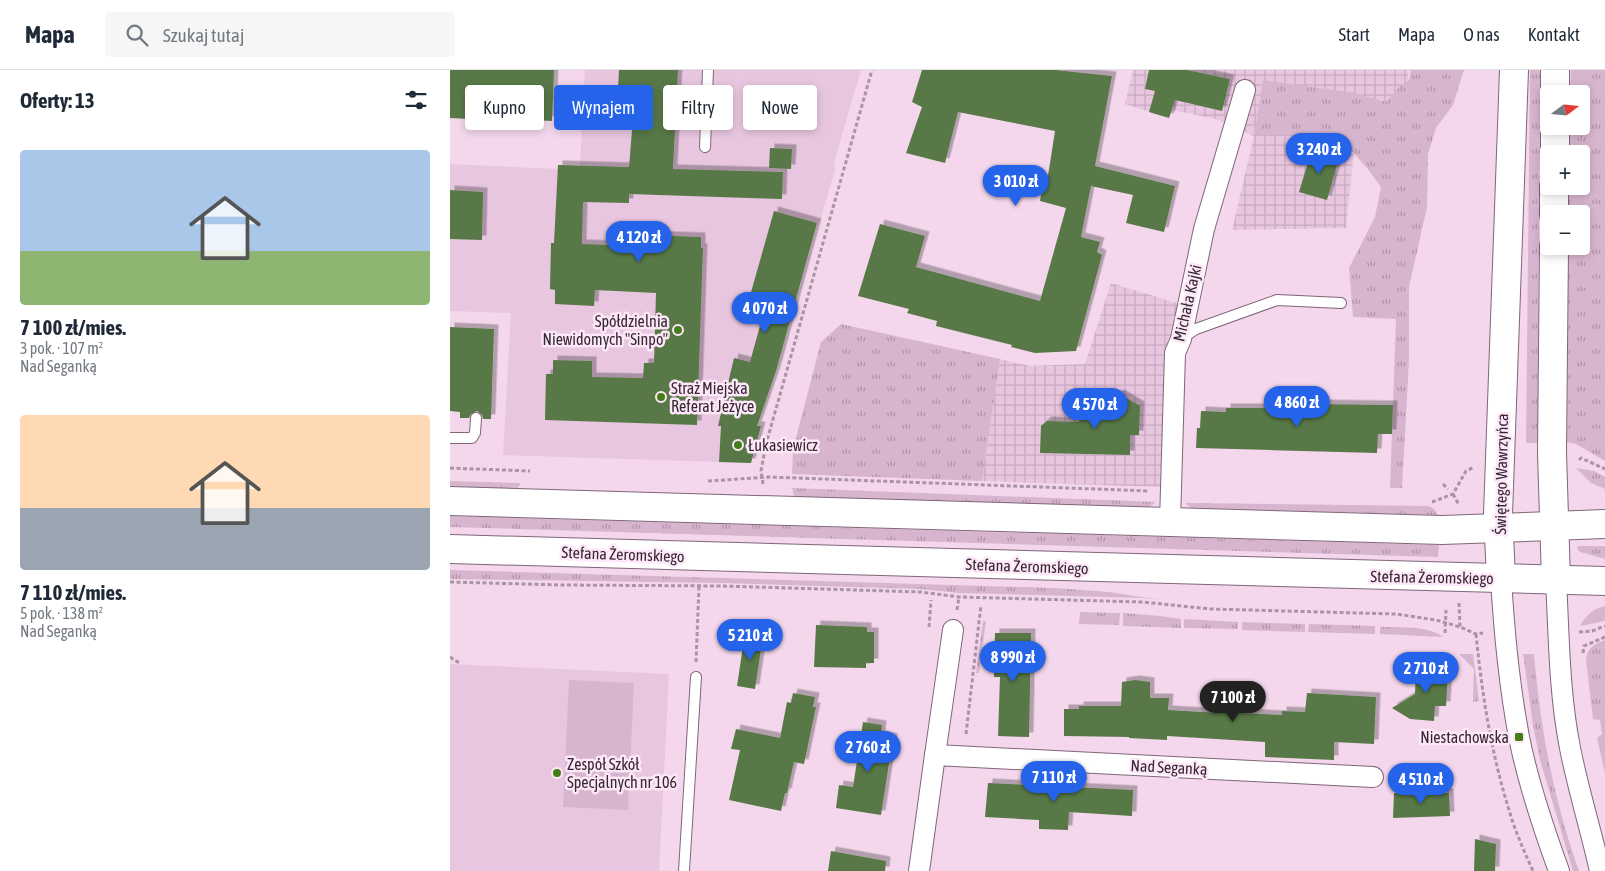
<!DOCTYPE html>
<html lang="pl">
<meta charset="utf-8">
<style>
:root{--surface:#fff;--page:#f6f6f7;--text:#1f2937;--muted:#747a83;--line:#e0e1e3;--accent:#2563eb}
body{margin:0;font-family:"Asap Condensed",sans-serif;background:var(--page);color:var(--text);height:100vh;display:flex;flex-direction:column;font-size:19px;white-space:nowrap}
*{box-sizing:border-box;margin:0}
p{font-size:16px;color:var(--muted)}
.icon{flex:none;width:28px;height:28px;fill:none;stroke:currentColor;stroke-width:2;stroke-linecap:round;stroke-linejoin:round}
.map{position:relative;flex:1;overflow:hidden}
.details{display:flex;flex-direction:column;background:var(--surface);width:450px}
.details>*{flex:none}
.hud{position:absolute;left:15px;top:15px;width:475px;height:45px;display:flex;gap:10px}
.needle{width:32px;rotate:74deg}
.controls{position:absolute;left:1090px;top:15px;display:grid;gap:10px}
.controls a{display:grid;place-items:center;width:50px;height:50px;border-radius:5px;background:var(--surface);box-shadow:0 2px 8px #0003;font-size:25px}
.price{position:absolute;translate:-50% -42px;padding:0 11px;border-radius:18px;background:var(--accent);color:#fff;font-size:16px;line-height:32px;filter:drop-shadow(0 1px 2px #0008)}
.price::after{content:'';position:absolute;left:50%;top:30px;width:15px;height:11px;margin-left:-8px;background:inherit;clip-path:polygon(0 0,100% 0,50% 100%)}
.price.active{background:#222;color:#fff}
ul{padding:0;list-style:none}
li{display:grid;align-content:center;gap:10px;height:265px;padding:0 20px}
li span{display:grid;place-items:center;height:155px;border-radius:5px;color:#555}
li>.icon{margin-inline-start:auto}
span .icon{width:90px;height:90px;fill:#fffc;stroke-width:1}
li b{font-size:21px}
h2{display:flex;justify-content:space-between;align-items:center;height:60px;padding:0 20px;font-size:21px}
.tag{padding:0 18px;border-radius:5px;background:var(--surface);box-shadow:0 2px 8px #0003;font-size:18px;line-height:45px}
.tag.active{background:var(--accent);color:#fff}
header{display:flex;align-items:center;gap:30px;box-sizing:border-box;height:70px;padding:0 25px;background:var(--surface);border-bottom:1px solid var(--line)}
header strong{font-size:24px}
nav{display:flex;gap:28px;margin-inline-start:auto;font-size:18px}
.search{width:350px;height:45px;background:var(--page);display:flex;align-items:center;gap:12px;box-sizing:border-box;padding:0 18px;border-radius:5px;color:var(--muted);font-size:19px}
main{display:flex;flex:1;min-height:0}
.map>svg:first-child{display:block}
.built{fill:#e8c6e0}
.industrial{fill:url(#industrial-grid)}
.grass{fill:url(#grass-tufts)}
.garden{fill:#d8b5cf}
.building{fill:#587947;filter:url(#shadow)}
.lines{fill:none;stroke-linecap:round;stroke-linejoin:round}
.service-casing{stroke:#7f6679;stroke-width:12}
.minor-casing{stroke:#7f6679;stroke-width:22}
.secondary-casing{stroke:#7f6679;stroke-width:30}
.path{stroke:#aa94a4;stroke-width:3;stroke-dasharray:4 2.5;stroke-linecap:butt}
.service{stroke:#fff;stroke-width:10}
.minor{stroke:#fff;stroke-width:20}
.secondary{stroke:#fff;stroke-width:28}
.poi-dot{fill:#437e19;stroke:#fee7f8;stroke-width:2}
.labels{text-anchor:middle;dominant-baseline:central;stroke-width:5;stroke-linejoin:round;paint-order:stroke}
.street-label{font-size:16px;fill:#332931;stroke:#fee7f8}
.poi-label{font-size:16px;fill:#332931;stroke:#fee7f8;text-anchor:start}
</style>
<header>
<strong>Mapa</strong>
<div class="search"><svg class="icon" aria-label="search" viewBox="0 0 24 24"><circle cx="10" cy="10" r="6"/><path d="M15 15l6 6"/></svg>Szukaj tutaj</div>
<nav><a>Start</a><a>Mapa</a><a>O nas</a><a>Kontakt</a></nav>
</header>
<main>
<section class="details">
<h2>Oferty: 13<svg class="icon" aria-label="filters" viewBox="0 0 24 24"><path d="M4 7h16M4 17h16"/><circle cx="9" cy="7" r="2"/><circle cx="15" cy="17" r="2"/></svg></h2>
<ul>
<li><span style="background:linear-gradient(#a9c7e8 65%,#8fb573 0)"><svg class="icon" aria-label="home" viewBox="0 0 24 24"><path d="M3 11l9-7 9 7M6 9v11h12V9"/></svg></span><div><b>7 100 zł/mies.</b><p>3 pok. · 107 m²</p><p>Nad Seganką</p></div></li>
<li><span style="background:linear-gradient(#ffd9b3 60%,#9aa5b1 0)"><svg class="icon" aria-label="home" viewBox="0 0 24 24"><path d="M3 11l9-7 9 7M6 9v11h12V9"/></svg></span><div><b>7 110 zł/mies.</b><p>5 pok. · 138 m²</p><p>Nad Seganką</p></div></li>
</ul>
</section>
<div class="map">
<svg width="1155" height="801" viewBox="0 0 1155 801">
<defs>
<pattern id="industrial-grid" width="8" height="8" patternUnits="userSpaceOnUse" patternTransform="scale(1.25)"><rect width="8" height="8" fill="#e8c6e0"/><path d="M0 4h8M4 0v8" fill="none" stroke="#c7aac1"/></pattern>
<pattern id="grass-tufts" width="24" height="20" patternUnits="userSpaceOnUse" patternTransform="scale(1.25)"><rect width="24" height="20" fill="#d8b5cf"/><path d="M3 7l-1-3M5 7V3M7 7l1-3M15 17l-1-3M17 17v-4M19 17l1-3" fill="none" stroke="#b093a9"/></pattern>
<filter id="shadow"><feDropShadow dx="4.5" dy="-4.5" stdDeviation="0" flood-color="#0004"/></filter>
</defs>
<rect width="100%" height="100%" fill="#f4d7ec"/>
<g class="built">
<polygon points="135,0 411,0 384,92 385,100 370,151 367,153 307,356 311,357 301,393 53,385 61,243 0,241 0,94 107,99 108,95 130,96"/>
<polygon points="0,594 219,604 209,801 0,801"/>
</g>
<g class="industrial">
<polygon points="683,0 959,0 951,48 908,41 896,158 782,160 804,66 766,49 722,40 719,48 675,34"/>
<polygon points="661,213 730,234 712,417 532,411 550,289 580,296 635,294"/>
</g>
<g class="grass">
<polygon points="961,0 1014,0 1003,35 986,58 978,84 977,137 959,217 959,290 952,418 940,418 946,249 903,247 899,198 925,147 931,117 917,98 895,73 891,64 804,65 813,10 903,23 936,32 949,17 959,10"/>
<polygon points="1080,0 1091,0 1089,131 1088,373 1076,373"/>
<polygon points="1121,0 1155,0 1155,391 1126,374 1117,372 1118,176 1131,176 1131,144 1118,144 1118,116 1131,116 1131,84 1119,84 1119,56 1131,56 1131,24 1120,24"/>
<polygon points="391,254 550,289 532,411 342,404 343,379 371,272"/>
<polygon points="1126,398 1144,401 1155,407 1155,419 1141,413"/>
<polygon points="0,411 71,413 67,419 0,416"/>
<polygon points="342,418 706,432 699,437 344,427"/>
<polygon points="735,433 979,436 984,439 988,445 741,438"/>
<polygon points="0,446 989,475 988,487 0,457"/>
<polygon points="1128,476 1155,476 1155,489 1130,482 1127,478"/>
<polygon points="0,500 605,518 659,522 711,530 692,528 509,523 470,519 272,513 0,509"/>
<path d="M1155,536V551L1130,556C1136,545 1143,539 1155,536Z"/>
<polygon points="630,542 670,543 669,555 629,554"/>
<polygon points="673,543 710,546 731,549 731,558 673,556"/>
<polygon points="734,549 788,552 788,559 734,558"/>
<polygon points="533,551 536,551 529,603 526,603"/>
<polygon points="792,552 855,554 855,562 792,560"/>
<polygon points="859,554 925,556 925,564 858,562"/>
<path d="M930,557C946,557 981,556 993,567L930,564Z"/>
<path d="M1155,570V703L1147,668L1152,664L1150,650L1143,649L1136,590C1137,578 1144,574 1155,570Z"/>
<polygon points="1009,584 1023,584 1029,631 1023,632 1024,599"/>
<path d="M1073,584H1084C1090,658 1104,731 1129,801H1123L1090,690L1083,655Z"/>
</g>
<polygon class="garden" points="119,610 184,613 178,740 113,737"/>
<g class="building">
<polygon points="0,0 104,0 102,51 61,49 61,53 41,52 41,50 0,48"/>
<polygon points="169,0 228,0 223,99 333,102 332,129 179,124 179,133 133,132 132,174 194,176 194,165 251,167 251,178 253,178 247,355 95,350 96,304 103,304 103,290 142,291 142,307 193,308 194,293 204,293 206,223 145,220 144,236 105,234 105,220 100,219 101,173 104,173 108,95 179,97 182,60 166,59"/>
<polygon points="472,0 605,0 662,6 645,96 725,116 714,162 676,153 683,125 641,116 631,167 650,172 647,182 652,185 626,281 585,283 561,277 562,275 486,256 487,251 457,243 459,239 408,226 430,154 475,166 466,197 590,231 616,138 590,131 594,105 598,106 605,61 508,42 495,93 456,83 472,37 462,32"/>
<polygon points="699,0 737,0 780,9 772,41 725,30 719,48 699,42 705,21 695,19"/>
<polygon points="320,78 342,79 341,99 319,98"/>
<polygon points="862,79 889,88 877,130 849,122"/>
<polygon points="0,120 33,122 32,170 0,169"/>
<polygon points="324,141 367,153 326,301 307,356 311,356 301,393 269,392 271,356 268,356 284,288 300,292 313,245 296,240"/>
<polygon points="0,257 44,259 41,349 33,349 32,345 27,341 21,344 19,348 10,348 10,342 0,341"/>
<polygon points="670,324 690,336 689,365 680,365 680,385 590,383 591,356 597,351 629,352 630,342"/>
<polygon points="826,332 862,334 943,335 942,364 928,364 927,383 746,378 747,358 750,358 751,341 776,342 776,338 826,338"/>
<polygon points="366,555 417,557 417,562 424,562 424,593 416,593 416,598 364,597"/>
<polygon points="295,563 313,566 305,619 287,616"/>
<polygon points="545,563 581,563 579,667 548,666 550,607 544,607"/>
<polygon points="966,595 989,595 989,603 998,603 996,636 985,636 984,651 960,649 942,638 965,624"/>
<polygon points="685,610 700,612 700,628 719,628 718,640 769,643 770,642 832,645 832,641 855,642 857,623 926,627 924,674 884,672 884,690 815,687 815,672 717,666 717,670 679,668 679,667 614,666 614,639 629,639 629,636 671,636 672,612"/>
<polygon points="343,623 365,627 363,637 366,637 354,694 344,692 337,723 335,723 331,741 279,730 290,680 281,679 286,659 330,668 337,632 341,633"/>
<polygon points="413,652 432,655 431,666 443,668 431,745 386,738 389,715 403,717"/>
<polygon points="538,713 683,720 682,746 619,742 618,760 589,759 589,750 535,747"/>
<polygon points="944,723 999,723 1000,746 943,748"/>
<polygon points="1025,769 1046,774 1045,801 1024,801"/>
<polygon points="381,781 436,791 435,801 378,801"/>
</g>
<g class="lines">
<g class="service-casing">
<g id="service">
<polyline points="255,77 258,0"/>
<polyline points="732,268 746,259 827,230 891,233"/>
<polyline points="0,368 22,368 25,363 26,348"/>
<polyline points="234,801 246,607"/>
</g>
</g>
<g class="minor-casing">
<g id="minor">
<polyline points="720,452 725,283 731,269 754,159 795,20"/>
<path d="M1051,508C1054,561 1059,614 1069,667C1078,713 1093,757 1109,801"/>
<path d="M1106,510C1109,566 1109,622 1120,678C1128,719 1141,760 1150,801"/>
<polyline points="485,685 503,560"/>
<polyline points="469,801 485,685 923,707"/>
</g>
</g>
<g class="secondary-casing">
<g id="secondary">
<polyline points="1105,24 1105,0"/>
<polyline points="1105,84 1105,56"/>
<polyline points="1104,144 1104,116"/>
<polyline points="1104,176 1102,383 1106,510"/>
<polyline points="0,431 992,460 1155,454"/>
<polyline points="0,479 1155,511"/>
<polyline points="1051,508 1048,444 1064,0"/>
</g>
</g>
<g class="path">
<polyline points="1129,390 1131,388 1155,399"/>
<polyline points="0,398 80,401"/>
<polyline points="258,411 319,407 699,421"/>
<polyline points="313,414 311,401 316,374 422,0"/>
<polyline points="993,414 998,419"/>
<polyline points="1003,424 1009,435"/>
<polyline points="982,432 1003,424 1016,401 1024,397"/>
<polyline points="0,512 112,515 272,516 471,522 509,527 692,532 761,539 946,544 986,550 1010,557 1026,564 1033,563"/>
<polyline points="1009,533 1010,557"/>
<polyline points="507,540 509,527"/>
<polyline points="479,557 481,530"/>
<polyline points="1129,562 1142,561 1155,556"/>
<polyline points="995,563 996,540"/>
<path d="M1026,564C1032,624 1041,682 1059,740C1065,761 1074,781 1083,801"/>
<polyline points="1133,583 1134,576 1155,567"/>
<polyline points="0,587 11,594"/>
<polyline points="246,592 249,516"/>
<polyline points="516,664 531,535"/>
</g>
<use href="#service" class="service"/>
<use href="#minor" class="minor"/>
<use href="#secondary" class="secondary"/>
</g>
<g class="poi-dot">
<circle cx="228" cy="260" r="5"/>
<circle cx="211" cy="327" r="5"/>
<circle cx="288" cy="375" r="5"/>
<rect x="1064" y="662" width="10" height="10" rx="2.5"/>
<circle cx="107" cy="703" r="5"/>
</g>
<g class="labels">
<g class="street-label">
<text transform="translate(737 233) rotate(-77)">Michała Kajki</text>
<text transform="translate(1051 404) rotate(-89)">Świętego Wawrzyńca</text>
<text transform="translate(173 484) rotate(2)">Stefana Żeromskiego</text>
<text transform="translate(577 496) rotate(2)">Stefana Żeromskiego</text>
<text transform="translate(982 507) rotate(1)">Stefana Żeromskiego</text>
<text transform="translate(719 697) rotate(3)">Nad Seganką</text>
</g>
<g class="poi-label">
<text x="218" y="251" text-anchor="end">Spółdzielnia<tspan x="218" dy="18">Niewidomych "Sinpo"</tspan></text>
<text x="221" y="318">Straż Miejska<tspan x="221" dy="18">Referat Jeżyce</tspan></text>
<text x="298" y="375">Łukasiewicz</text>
<text x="1059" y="667" text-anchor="end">Niestachowska</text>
<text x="117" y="694">Zespół Szkół<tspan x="117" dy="18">Specjalnych nr 106</tspan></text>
</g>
</g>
</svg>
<div class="controls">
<a><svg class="needle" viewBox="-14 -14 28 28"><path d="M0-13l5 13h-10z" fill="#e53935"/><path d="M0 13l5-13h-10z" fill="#747a83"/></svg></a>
<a>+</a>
<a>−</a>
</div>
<b class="price" style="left:869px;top:105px">3 240 zł</b>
<b class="price" style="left:566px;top:137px">3 010 zł</b>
<b class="price" style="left:189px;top:193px">4 120 zł</b>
<b class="price" style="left:315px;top:264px">4 070 zł</b>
<b class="price" style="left:847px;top:358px">4 860 zł</b>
<b class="price" style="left:645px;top:360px">4 570 zł</b>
<b class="price" style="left:300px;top:591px">5 210 zł</b>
<b class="price" style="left:563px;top:613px">8 990 zł</b>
<b class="price" style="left:976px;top:624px">2 710 zł</b>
<b class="price active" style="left:783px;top:653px">7 100 zł</b>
<b class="price" style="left:418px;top:703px">2 760 zł</b>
<b class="price" style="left:604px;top:733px">7 110 zł</b>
<b class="price" style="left:971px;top:735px">4 510 zł</b>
<div class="hud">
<a class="tag">Kupno</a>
<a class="tag active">Wynajem</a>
<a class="tag">Filtry</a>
<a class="tag">Nowe</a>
</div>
</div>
</main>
